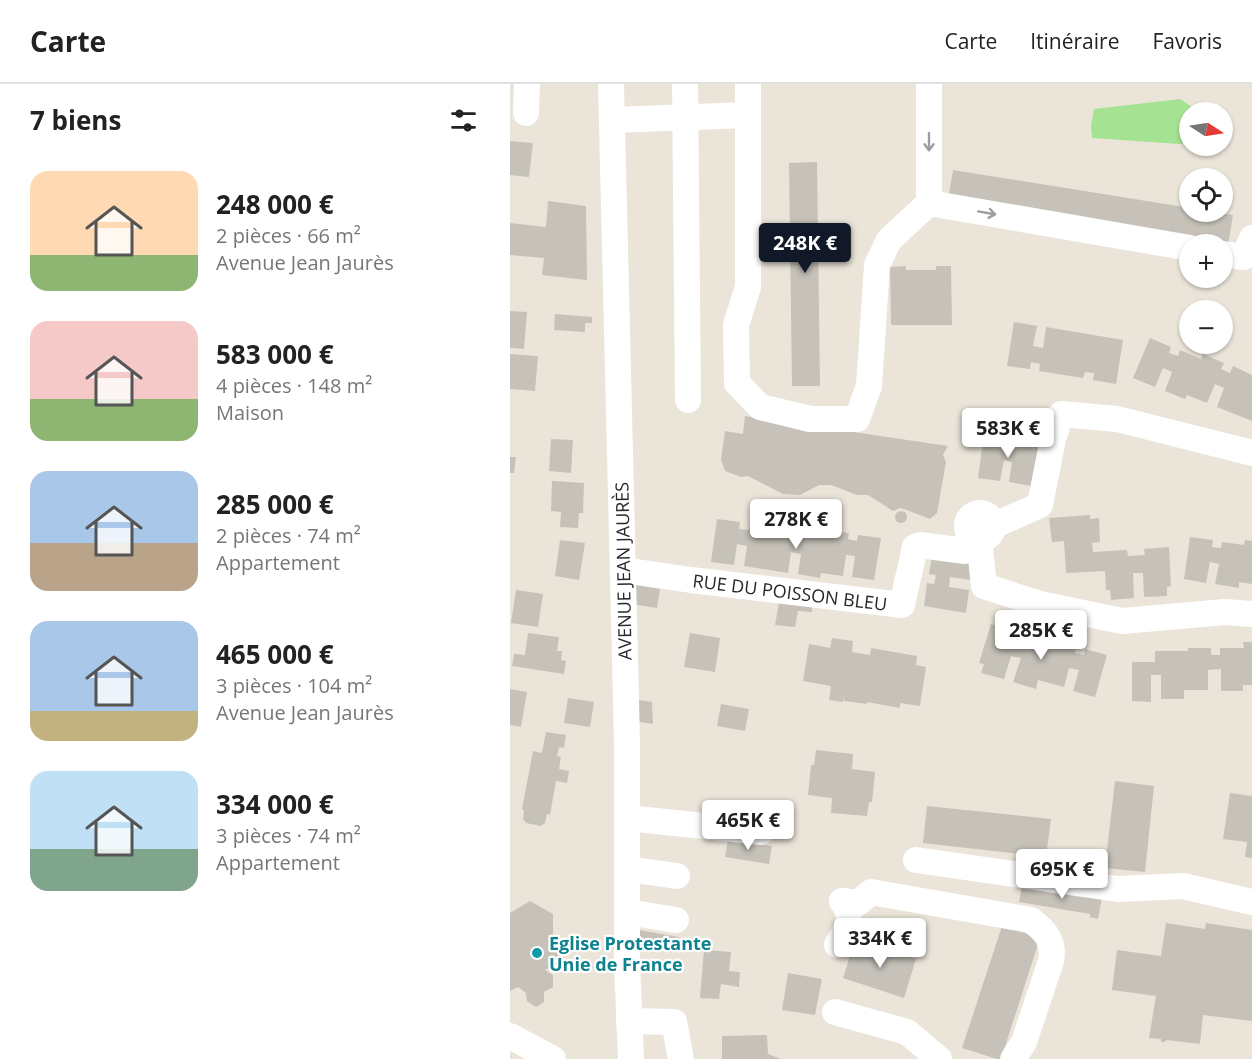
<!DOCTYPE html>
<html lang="fr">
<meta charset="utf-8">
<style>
:root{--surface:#fff;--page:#f2f2f2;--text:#222;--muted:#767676;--line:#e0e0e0;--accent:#111827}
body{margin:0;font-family:"Open Sans",sans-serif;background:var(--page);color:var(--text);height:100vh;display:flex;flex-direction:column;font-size:22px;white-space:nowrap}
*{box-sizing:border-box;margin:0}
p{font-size:20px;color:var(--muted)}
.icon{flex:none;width:33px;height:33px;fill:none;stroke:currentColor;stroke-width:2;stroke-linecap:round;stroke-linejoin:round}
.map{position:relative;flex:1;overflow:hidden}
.side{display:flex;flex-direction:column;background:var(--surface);width:510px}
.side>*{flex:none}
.needle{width:39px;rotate:102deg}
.buttons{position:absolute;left:669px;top:18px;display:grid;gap:12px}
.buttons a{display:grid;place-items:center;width:54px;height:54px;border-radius:50%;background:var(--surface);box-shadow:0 2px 4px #0004;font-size:30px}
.price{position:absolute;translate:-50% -51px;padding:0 14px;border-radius:6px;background:#fff;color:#222;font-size:20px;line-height:39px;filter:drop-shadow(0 2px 3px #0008)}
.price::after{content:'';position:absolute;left:50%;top:36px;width:18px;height:14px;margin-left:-9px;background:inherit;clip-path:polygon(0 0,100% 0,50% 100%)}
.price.active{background:var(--accent);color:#fff}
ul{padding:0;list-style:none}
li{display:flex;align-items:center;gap:18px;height:150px;padding:0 30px}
li span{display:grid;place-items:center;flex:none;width:168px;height:120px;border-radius:18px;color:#555}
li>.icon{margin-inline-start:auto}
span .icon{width:72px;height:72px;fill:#fffc;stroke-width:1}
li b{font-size:26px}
h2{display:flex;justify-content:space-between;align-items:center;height:72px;padding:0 30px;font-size:26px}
header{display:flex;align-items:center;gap:36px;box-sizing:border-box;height:84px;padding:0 30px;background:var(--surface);border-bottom:2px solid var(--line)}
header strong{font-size:28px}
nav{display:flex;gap:33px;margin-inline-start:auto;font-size:21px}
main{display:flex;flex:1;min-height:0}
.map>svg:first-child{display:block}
.green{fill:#a5e393}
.building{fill:#c6c2b9}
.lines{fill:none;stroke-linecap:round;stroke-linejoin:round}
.minor{stroke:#fff;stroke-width:26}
.oneway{stroke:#9e9e9e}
.culture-dot{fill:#0f9aa8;stroke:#fff;stroke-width:2}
.labels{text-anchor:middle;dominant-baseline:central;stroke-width:4.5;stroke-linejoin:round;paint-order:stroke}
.street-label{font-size:18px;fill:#282828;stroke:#fff}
.culture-label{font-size:18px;font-weight:bold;fill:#0d838f;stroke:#fff;text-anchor:start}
</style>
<header>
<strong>Carte</strong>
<nav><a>Carte</a><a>Itinéraire</a><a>Favoris</a></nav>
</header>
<main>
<section class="side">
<h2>7 biens<svg class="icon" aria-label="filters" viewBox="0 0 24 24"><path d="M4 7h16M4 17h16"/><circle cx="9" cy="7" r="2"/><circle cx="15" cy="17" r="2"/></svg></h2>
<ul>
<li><span style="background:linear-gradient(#ffd9b3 70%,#8fb573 0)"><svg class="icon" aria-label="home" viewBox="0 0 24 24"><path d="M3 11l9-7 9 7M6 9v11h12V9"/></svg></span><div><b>248 000 €</b><p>2 pièces · 66 m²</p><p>Avenue Jean Jaurès</p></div></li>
<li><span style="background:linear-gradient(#f6c9c9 65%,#8fb573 0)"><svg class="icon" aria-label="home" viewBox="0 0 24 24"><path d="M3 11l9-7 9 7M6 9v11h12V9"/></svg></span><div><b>583 000 €</b><p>4 pièces · 148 m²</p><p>Maison</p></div></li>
<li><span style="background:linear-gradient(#a9c7e8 60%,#b9a48a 0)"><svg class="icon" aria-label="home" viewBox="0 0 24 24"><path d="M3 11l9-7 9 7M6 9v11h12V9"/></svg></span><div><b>285 000 €</b><p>2 pièces · 74 m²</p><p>Appartement</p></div></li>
<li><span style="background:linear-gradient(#a9c7e8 75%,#c2b280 0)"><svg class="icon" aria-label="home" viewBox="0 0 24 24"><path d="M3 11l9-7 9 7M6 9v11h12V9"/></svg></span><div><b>465 000 €</b><p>3 pièces · 104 m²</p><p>Avenue Jean Jaurès</p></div></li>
<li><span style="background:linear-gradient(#bfe0f5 65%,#7fa58c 0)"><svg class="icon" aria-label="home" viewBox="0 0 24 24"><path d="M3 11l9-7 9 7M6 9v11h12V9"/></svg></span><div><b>334 000 €</b><p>3 pièces · 74 m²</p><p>Appartement</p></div></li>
</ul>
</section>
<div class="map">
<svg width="742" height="975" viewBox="0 0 742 975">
<rect width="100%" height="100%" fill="#ebe5d9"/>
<polygon class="green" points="670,15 688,27 680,28 679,59 669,60 582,54 581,41 584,25"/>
<g class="building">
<polygon points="0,57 23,59 19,93 0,91"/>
<polygon points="307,78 310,302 282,302 279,79"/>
<polygon points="443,86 680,124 680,128 701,128 723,131 718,161 438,116"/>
<polygon points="38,117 76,122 77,196 32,191 34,174 0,171 0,139 36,143"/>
<polygon points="396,182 396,186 426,186 426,182 441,182 442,241 381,241 380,183"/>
<polygon points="0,227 17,228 14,265 0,264"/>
<polygon points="45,230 82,233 82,239 75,239 75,248 44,246"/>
<polygon points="504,238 527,242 523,262 533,264 536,243 613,256 606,300 583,296 584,289 575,288 573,294 529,287 530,280 521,278 520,285 497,282"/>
<polygon points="640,254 661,263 659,269 668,272 670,266 691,275 693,270 714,279 711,285 720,289 723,282 742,291 742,337 707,323 714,304 705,300 697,319 677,311 675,315 655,307 662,288 653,284 645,303 623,294"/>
<polygon points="0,270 28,272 25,307 0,305"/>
<polygon points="235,332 438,362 433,371 436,378 427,429 420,435 394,425 390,424 383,427 358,411 347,411 321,401 309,401 290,411 273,410 238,392 231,393 215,387 211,375 215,347 233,350"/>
<polygon points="474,350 497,354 496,360 504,361 505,355 529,358 522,402 499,398 502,378 494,376 490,397 468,394"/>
<polygon points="41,355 63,356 61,389 39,387"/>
<polygon points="0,373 6,373 4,389 0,389"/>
<polygon points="42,397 74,399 73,429 69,429 68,444 50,443 51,428 41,427"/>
<circle cx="391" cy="433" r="6"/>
<polygon points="580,431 580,435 589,434 590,458 582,459 583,468 617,466 618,472 635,471 634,465 659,463 661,502 657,503 657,512 634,513 633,489 623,489 624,514 601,516 600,506 596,506 595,487 556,489 554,457 542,458 539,434"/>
<polygon points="207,435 230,438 229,445 239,446 240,440 285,446 283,453 292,454 294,448 315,450 316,446 339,449 338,455 347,457 348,451 371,454 364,496 342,493 345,472 336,471 333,492 311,489 310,494 288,490 291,470 281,468 278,489 234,482 237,462 227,460 224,481 201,478"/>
<polygon points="680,453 703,456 702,463 711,464 712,458 734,461 735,456 742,457 742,500 729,498 729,504 705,500 709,480 700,478 696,499 674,495"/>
<polygon points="50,456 75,459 69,496 45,492"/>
<polygon points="423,467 464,474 461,496 440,493 439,503 459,506 456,529 414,522 417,499 424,500 426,491 419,490"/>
<polygon points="120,500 150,505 147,524 121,520"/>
<polygon points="6,506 33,510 28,543 1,539"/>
<polygon points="269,519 302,523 302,528 288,527 285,543 265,541"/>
<polygon points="481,540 505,547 502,554 519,558 521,552 543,559 544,555 566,562 565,569 574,571 575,565 597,571 585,613 563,607 569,586 559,584 554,603 528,596 526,605 503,598 511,574 501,572 494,595 471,589 474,580 469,579"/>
<polygon points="18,549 49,553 47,567 52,567 51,576 56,577 54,590 2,582 4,570 15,571"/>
<polygon points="180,549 210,554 205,588 174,583"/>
<polygon points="322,554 343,557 342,568 360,571 361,564 407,572 406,581 416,583 410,622 390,619 390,624 357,618 357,620 334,617 334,610 333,618 319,616 321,602 293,597 299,560 320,564"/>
<polygon points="733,558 742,558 742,601 733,601 733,607 711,607 711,585 698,586 698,606 674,606 674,615 651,615 651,591 641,591 641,618 622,617 622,578 645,578 645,567 678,567 678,564 701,564 701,571 710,571 710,564 734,564"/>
<polygon points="0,605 17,608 11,643 0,641"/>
<polygon points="58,614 84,618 80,643 54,639"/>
<polygon points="123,615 142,618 143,640 124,637"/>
<polygon points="211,620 239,625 235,647 207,642"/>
<polygon points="36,648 56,651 54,664 49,663 47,672 51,673 49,685 59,687 57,699 46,697 40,731 37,730 35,739 31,742 16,739 13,735 14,726 12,725 23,667 32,669"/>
<polygon points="306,666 343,670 342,685 365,688 362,718 359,718 357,732 321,729 322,714 298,711 301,681 304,681"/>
<polygon points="605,697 644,702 635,788 595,784"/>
<polygon points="720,709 742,712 742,774 735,773 737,758 713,755"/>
<polygon points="417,722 541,735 536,773 413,759"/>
<polygon points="218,755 262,762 259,780 215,773"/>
<polygon points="512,801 592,813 588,835 580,833 580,830 509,818"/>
<polygon points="20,817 43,830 43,860 53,866 53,877 43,871 43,881 35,886 43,891 43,903 34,908 34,918 26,923 17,917 16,909 8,903 0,907 0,829"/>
<polygon points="656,839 695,845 696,839 742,846 742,937 693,931 690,960 656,956 655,958 651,958 651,955 639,954 646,912 602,906 607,866 651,872"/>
<polygon points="492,842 530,854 491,975 487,975 452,964"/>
<polygon points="129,846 169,853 168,864 129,859"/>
<polygon points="345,856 406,875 394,914 333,894"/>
<polygon points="194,866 221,868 219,887 230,888 229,903 211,900 209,915 190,914"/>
<polygon points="278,889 312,895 305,931 272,926"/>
<polygon points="257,951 258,970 271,975 212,975 212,952"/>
</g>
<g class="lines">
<g class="minor">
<polyline points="101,0 117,658 117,879 121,975"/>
<polyline points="175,0 178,316"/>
<polyline points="16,29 17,0"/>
<polyline points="238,31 238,203 226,241 227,299 250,323 300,335 347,335 359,302 367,181 379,156 419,119 419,0"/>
<polyline points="102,36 238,31 238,0"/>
<polyline points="419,119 680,164"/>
<polyline points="712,170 734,173 742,154"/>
<circle cx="470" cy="442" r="13"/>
<polyline points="483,442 530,421 543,355 551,330 607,335 742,369"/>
<polyline points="469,455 474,502 530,520 612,537 715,528 742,530"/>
<polyline points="113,486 181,496 392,521 405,463 410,461 455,467 459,450"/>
<polyline points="117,734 251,748"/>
<polyline points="406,776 608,805 673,802 742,818"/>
<polyline points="117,785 167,792"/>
<path d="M332,817L348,819L361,808L521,836C535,847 545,857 541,877L514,958L503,975"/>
<polyline points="117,828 166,836"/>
<path d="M327,861C337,844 345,834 332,817"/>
<polyline points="325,928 397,948 429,975"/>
<polyline points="119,937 164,938 171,975"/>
<polyline points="0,952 43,975"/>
</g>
</g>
<defs><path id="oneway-shaft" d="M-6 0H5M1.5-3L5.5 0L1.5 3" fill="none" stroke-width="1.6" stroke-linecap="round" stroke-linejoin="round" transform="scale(1.5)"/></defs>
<g class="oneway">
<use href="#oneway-shaft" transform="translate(419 58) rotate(90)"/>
<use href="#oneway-shaft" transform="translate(477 129) rotate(10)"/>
</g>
<circle class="culture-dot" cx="27" cy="869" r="6"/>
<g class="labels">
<g class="street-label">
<text transform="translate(113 487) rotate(-91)">AVENUE JEAN JAURÈS</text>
<text transform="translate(280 508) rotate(7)">RUE DU POISSON BLEU</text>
</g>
<g class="culture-label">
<text x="39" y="859">Eglise Protestante<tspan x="39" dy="21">Unie de France</tspan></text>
</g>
</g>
</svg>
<div class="buttons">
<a><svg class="needle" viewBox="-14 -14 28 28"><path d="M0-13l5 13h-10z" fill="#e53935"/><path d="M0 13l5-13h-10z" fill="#767676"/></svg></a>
<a><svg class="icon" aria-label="locate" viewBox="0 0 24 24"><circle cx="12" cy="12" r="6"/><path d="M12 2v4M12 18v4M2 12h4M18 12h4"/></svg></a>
<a>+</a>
<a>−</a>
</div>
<b class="price active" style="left:295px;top:190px">248K €</b>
<b class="price" style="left:498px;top:375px">583K €</b>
<b class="price" style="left:286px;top:466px">278K €</b>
<b class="price" style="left:531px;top:577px">285K €</b>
<b class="price" style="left:238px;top:767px">465K €</b>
<b class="price" style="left:552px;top:816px">695K €</b>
<b class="price" style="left:370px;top:885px">334K €</b>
</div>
</main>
